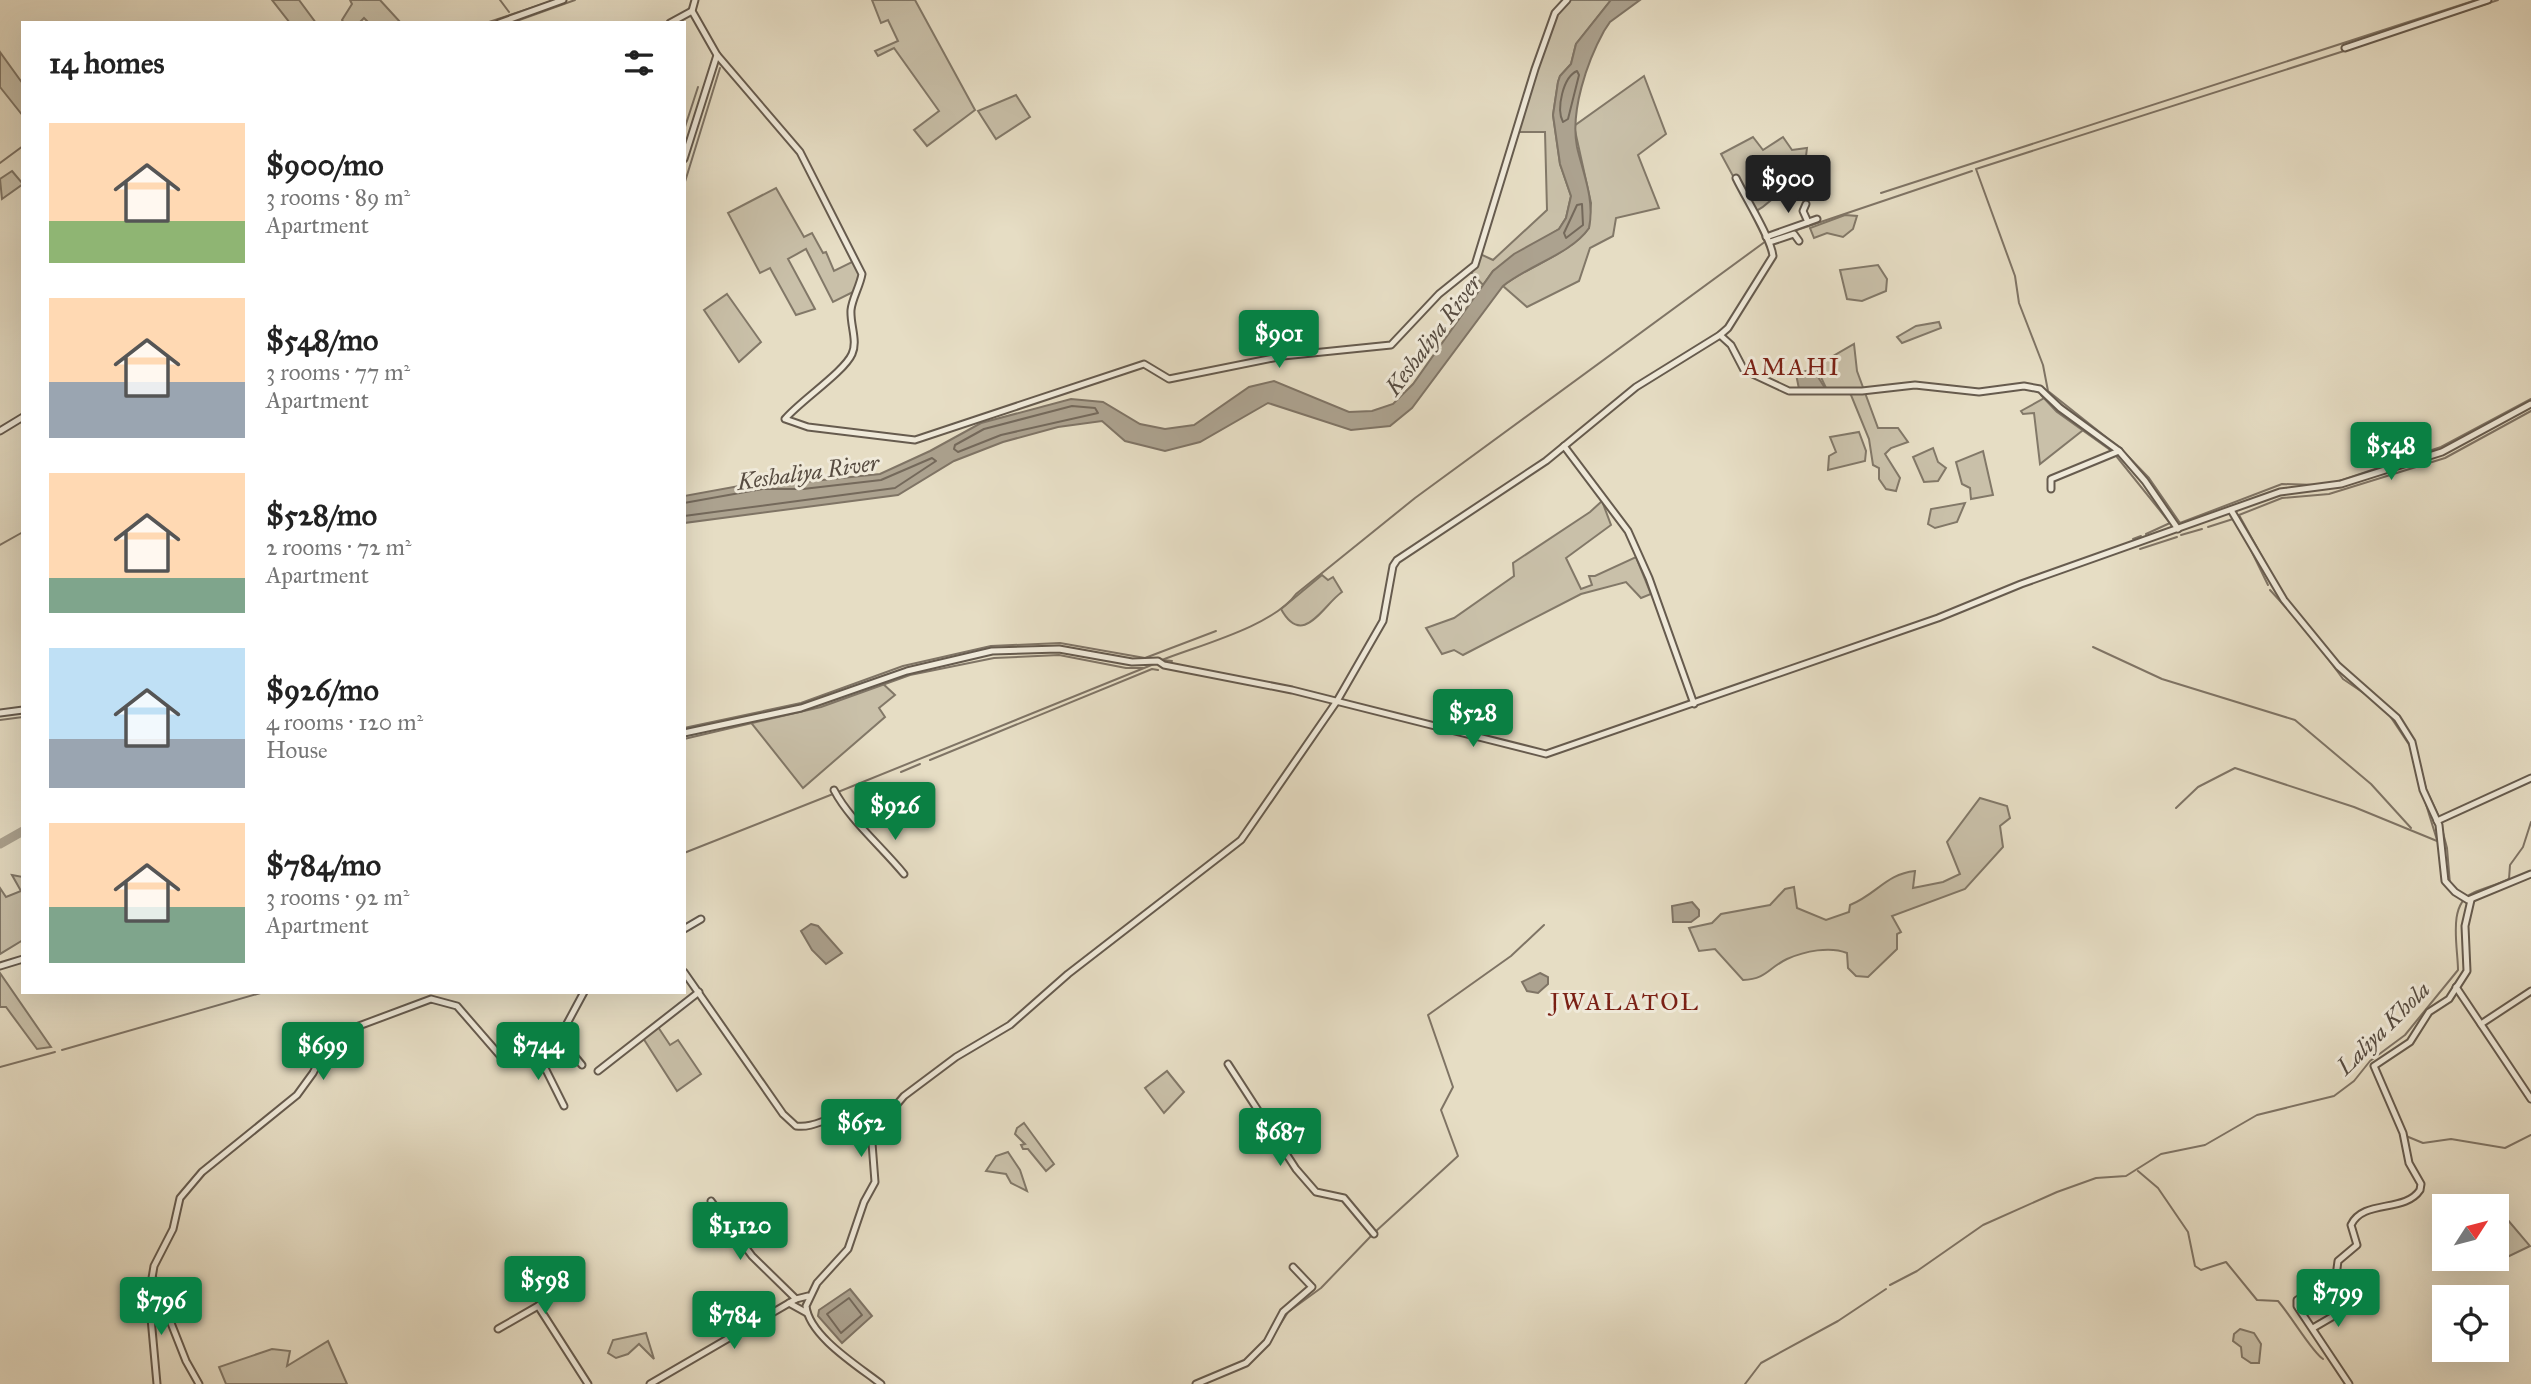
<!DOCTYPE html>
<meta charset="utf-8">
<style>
:root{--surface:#fff;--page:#f2f2f2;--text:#222;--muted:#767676;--accent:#0b8043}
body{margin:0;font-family:"IM FELL Great Primer",serif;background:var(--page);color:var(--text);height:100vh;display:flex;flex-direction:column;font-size:26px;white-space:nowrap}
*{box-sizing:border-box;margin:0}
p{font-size:23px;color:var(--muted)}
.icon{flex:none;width:38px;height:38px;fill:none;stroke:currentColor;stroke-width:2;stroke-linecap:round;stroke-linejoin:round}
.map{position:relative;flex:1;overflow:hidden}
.sheet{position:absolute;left:21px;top:21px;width:665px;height:973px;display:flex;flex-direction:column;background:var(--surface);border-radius:0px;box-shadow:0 7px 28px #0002}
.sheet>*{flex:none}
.needle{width:46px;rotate:54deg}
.controls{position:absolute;left:2432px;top:1194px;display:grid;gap:14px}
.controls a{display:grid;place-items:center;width:77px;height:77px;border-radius:0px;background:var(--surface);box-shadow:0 7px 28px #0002;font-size:35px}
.price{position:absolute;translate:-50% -60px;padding:0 16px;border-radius:7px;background:var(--accent);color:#fff;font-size:23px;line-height:46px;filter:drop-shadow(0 2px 4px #0008)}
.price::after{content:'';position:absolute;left:50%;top:42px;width:21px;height:16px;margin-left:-10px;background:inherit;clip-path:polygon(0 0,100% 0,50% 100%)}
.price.current{background:#222;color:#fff}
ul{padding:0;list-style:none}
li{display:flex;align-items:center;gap:21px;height:175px;padding:0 28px}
li span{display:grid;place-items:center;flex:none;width:196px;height:140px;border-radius:0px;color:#555}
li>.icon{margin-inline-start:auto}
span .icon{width:84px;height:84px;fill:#fffc;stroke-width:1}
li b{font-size:30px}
h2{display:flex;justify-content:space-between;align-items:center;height:84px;padding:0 28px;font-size:30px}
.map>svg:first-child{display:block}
.green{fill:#c9c0a9;stroke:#827868;stroke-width:2}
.water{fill:#aca28f;stroke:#7f7465;stroke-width:2}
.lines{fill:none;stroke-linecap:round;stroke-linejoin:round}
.shore{stroke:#74695b;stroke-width:2}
.stream{stroke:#7f7465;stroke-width:2}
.river{stroke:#aca28f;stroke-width:9}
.minor-casing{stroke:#665b4e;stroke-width:9}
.minor{stroke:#efe9d9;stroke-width:5}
.labels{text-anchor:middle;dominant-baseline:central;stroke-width:6;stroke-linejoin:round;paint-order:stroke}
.water-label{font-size:23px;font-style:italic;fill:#574c41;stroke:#efe9d9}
.quarter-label{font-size:24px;letter-spacing:2px;fill:#7a1f14;stroke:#efe9d9}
</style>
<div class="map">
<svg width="2531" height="1384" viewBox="0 0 2531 1384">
<rect width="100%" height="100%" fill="#e6ddc4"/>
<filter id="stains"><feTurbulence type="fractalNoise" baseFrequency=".00286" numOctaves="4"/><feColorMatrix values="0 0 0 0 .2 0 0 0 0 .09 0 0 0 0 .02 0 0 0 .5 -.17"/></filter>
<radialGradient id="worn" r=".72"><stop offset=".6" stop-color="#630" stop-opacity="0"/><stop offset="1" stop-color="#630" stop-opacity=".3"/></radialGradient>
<g class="green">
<polygon points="272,0 299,0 316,23 290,23"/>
<polygon points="350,0 380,0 401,23 369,23 364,18 359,23 344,23 342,20 352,4"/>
<polygon points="872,0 915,0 975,110 927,146 914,130 939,111 894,48 878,56 875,51 898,41 888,20 881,23"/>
<polygon points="1567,0 1611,0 1576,44 1571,64 1560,76 1558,82 1553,115 1560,164 1571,196 1566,218 1559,229 1493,271 1483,285 1472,273 1465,273 1475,265 1478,253 1493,260 1547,210 1545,132 1515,132 1555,13"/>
<polygon points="0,52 23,84 23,116 0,87"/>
<path d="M1644,76L1666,134L1638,155L1659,208L1616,218L1613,236L1590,248L1579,281L1527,307L1503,286C1529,265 1571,254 1589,228L1591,203L1574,126Z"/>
<polygon points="1016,95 1030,117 996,139 978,111"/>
<path d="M1753,137L1763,150L1783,137L1792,150L1807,148L1805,164C1782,181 1780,199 1753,213L1721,154Z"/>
<polygon points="12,171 23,184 2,199 0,179"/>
<polygon points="776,188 804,237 812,233 823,253 826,252 834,271 856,260 862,274 859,289 833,302 806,249 788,259 815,309 796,315 770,268 760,273 728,213"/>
<polygon points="1845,215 1857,216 1853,229 1843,237 1827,233 1814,238 1810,228"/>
<polygon points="1878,265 1887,279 1886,291 1862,301 1847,299 1840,270"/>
<polygon points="727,294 761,342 739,362 704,310"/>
<polygon points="1939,322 1941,328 1902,343 1897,337 1916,326"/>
<polygon points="1854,344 1857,371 1878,428 1898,428 1908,442 1891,448 1885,454 1900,478 1896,491 1886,489 1879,479 1879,468 1873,465 1869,439 1851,395 1845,388 1827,390 1817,369 1816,366"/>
<polygon points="2048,396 2087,427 2040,464 2034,413 2023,414 2021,411"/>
<polygon points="1859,432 1866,451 1865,461 1828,470 1829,456 1836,452 1830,437"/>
<polygon points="1933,448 1938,462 1946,468 1938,481 1924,482 1913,457"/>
<polygon points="1983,451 1993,495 1971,499 1970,488 1962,484 1956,462"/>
<polygon points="1602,501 1611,525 1566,558 1581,589 1592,585 1589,576 1595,576 1636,557 1651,594 1641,598 1626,582 1581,594 1463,655 1454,650 1442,654 1426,628 1454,618 1514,576 1513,563 1590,512"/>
<polygon points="1965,503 1957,522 1935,528 1928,524 1931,509"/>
<path d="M1322,575L1328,580L1333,577L1342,592C1323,605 1303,649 1281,609Z"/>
<polygon points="880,681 895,695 879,708 885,717 803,788 749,720 801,708"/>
<path d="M1980,798L2007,806L2010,818L2000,826L2003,847L1965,889L1892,916L1901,932L1897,934V949L1868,977L1856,976L1848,968L1847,953C1830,946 1805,951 1787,959C1768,968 1767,979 1743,980L1715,949L1699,951L1689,928L1712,923L1721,914L1770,905L1785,889L1794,887L1797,908L1826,920L1849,912L1850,905C1877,894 1886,874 1915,871L1913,888L1943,882L1960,874L1947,842Z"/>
<polygon points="12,875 23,877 23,940 0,954 0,888 6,897 21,891"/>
<polygon points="0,973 51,1047 37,1049 6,1007 0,1007"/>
<polygon points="658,1027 670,1045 678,1040 701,1074 677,1091 643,1038"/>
<polygon points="1167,1071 1184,1092 1164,1113 1145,1088"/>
<polygon points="1024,1123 1054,1164 1046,1171 1028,1149 1023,1149 1021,1145 1025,1144 1015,1134 1017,1128"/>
<polygon points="1008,1152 1020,1170 1027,1191 1011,1183 1006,1174 986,1171 996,1156"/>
<polygon points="2498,1218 2507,1219 2530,1246 2499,1261 2488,1260 2497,1258"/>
<polygon points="2240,1329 2254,1333 2261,1344 2259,1363 2251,1363 2242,1357 2241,1347 2233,1341 2234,1334"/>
<polygon points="646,1333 654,1359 639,1344 628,1354 616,1358 608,1353 613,1340"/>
<polygon points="328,1341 347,1384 226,1384 219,1367 272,1349 290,1351 287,1366"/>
</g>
<g class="water">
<path d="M1611,0H1640L1610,22L1604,31C1587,62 1570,111 1577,147C1583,173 1595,200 1589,228C1571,254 1529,265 1503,286L1412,408L1390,426L1351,430L1268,403L1200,442L1165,451L1125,441L1102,421L1058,427L1003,442L954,461L898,495L684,523V496L761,482H803L880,474L930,451L981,423L1071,399L1103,402L1140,424L1165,429L1194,425L1249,387L1274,381L1349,412L1372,411L1393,404L1413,384L1493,271L1514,254L1559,229L1566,218L1571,196L1560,164L1553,115L1558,82L1560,76L1571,64L1576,44Z"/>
<polygon points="1813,369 1825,388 1799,389 1796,374"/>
<polygon points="1692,902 1699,910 1699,916 1691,922 1673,922 1672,906"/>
<polygon points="811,924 818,926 842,953 826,964 812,950 801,931"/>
<polygon points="1540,973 1548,977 1548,984 1538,993 1527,991 1522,982"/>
<polygon points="850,1289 872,1316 842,1343 818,1316 819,1310"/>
</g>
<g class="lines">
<g class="shore">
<path d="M1577,71L1579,75L1568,119L1563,122C1556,109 1563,77 1577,71Z"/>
<polygon points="1582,204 1583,225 1566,238 1564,233 1577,205"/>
<polygon points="1072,406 1095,408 1098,413 1001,435 958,452 954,449 955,445 984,429"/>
<polyline points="684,503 762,489 803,489 881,480 932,458 936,461 895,488 684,516"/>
<polygon points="849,1298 862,1315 841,1333 827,1314"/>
</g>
<g class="stream">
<polyline points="500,0 509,12"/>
<polyline points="486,23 555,0"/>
<polyline points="511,23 575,0"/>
<polyline points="2376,40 2498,0"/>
<polyline points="684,130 698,87"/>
<polyline points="0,163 23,146"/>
<polyline points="684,185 720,68"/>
<polyline points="1881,193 2476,0"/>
<polyline points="1794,231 1972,171"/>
<polyline points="2041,395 2057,412 2113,452"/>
<polyline points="2117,457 2170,523 2146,534"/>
<polyline points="2333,483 2441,447 2531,399"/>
<polyline points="2317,485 2282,484 2180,523 2149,478 2121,449 2048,391 2043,365 2019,303 2015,276 1976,169 2344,51"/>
<polyline points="2208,527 2233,519"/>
<polyline points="2181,535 2202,529"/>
<polyline points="2245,538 2268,585"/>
<polyline points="2133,539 2141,536"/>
<polyline points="0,545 23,532"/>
<polyline points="2140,549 2177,537"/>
<polyline points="2265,562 2239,515 2282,498 2329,494 2445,458 2531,411"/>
<polyline points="2270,590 2299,622"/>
<polyline points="2285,597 2337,661"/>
<polyline points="2093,647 2162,679 2295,720 2371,784 2411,828"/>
<polyline points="2321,649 2343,679 2371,698"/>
<path d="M1162,660C1200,645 1273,626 1296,594L1415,498L1766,241"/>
<polyline points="1163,660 1172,661"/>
<polyline points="2366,688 2396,714"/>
<polyline points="2390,716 2410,746"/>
<polyline points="0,720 23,717"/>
<polyline points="684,728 801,703 903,666 991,646 1060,643 1145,658 1216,631"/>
<polyline points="684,739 821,707 910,675 994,658 1059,655 1126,668 1143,668"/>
<polyline points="2415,745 2426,789 2439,817"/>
<polyline points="930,760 1152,669 1158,670"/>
<polyline points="901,772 920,764"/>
<polyline points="2416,772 2437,840"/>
<polyline points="838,792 1154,664"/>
<polyline points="2176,808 2198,787 2235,768 2354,807 2437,841"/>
<polyline points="2440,821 2447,848 2450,884"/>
<polyline points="684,853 833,794"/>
<polyline points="62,1050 264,992"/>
<polyline points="0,1067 55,1052"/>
<polyline points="2406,1136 2423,1143 2451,1139 2505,1148 2531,1135"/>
<path d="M2138,1171L2158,1188L2188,1232L2195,1266L2201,1270L2226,1262L2257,1300L2278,1301C2292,1317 2312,1352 2323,1359"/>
<polyline points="1375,1232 1458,1156 1441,1110 1453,1087 1428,1015 1511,956 1544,925"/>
<path d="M1890,1285L1917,1271L1983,1225L2057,1192L2096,1178L2126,1176L2161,1154L2205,1145L2257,1115L2334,1096L2354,1081L2370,1061L2405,1035L2458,970C2458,947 2447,904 2473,893C2485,887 2498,885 2509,879L2510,865L2523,847L2531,822"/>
<polyline points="1273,1336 1288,1312 1321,1288 1371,1236"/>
<polyline points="1745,1384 1761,1363 1838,1321 1886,1289"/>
</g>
<polyline class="river" points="0,844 23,831"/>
<g class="minor-casing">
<g id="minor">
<path d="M695,0L692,11L717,55L800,152L862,274C860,286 852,299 851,310C850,325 858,341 852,354C844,372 800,401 785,419L808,427L915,440L1144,364L1169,379L1283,356L1391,345L1439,294L1475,265L1535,69L1555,13L1567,0"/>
<polyline points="499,23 563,0"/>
<polyline points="670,23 692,11"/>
<polyline points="2345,48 2488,0"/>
<polyline points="684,159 717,55"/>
<polyline points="1806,204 1803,211 1808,222"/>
<polyline points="1766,237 1817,219"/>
<polyline points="1770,242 1794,234 1799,241"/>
<polyline points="1720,335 1731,345 1744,370 1789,391 1862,391 1915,385 1979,392 2024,386 2040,389 2060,408 2119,451 2145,481 2178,529"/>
<polyline points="0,431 23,417"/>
<polyline points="1564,446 1628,531 1649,578 1694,704"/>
<polyline points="2051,489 2051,479 2119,451"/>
<polyline points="2231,510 2284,600 2338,666 2397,718 2412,742 2423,790 2439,825 2445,881 2455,892 2468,900 2531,874"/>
<polyline points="0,713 23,710"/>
<polyline points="684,733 801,708 907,671 992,651 1059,649 1132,662 1158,661 1164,665 1292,690 1546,754 1938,618 2021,584 2280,492 2341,484 2442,452 2531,404"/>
<path d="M834,790C849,819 882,847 904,874"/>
<polyline points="2437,821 2531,778"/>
<polyline points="684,929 701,919"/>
<polyline points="0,966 23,959"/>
<path d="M684,972L783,1114L796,1126C817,1129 832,1112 853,1116L872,1143L875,1182L864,1202L848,1249L817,1283L806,1306C809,1336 858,1366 881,1384"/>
<polyline points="2456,987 2531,1099"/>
<polyline points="2481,1024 2531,991"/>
<polyline points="557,1035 582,1065"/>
<polyline points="535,1048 564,1106"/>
<polyline points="1228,1064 1296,1169 1316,1192 1344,1198 1374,1234"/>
<polyline points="598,1071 699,992"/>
<path d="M869,1137L904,1096L956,1057L1010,1025L1068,974L1241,840L1337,701L1383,621L1393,566L1397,560L1546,461L1636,387L1720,335L1728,328L1773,256C1771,238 1745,197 1736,178"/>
<polyline points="711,1201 752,1256 796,1299"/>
<polyline points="154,1280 186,1361 199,1384"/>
<polyline points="789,1303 807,1313"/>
<polyline points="538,1306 588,1384"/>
<polyline points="2313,1328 2349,1307"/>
<polyline points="498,1329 538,1306 575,1277"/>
<polyline points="157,1384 149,1296 154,1266 173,1229 180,1198 202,1172 297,1095 313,1073 332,1036 431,999 457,1006 503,1059 512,1059 563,1031 584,992"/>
<polyline points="650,1384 796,1299 808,1296"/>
<polyline points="1196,1384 1246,1363 1267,1342 1283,1312 1312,1287 1293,1267"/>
<path d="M2349,1384L2297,1306V1300L2336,1276L2338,1261L2357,1245L2351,1225C2363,1199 2405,1213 2420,1190L2421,1184L2409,1163L2403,1133L2374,1066L2410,1042L2429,1012L2449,999L2467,971L2465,926L2471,900"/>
</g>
</g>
<use href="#minor" class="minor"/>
</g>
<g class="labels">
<g class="water-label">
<text transform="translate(1433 335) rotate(-53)">Keshaliya River</text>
<text transform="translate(808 472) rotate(-8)">Keshaliya River</text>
<text transform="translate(2383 1028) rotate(-45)">Laliya Khola</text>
</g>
<g class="quarter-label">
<text x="1792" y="367">AMAHI</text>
<text x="1625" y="1002">JWALATOL</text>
</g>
</g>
<rect width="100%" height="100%" filter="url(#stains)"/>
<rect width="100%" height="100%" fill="url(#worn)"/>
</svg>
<div class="controls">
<a><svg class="needle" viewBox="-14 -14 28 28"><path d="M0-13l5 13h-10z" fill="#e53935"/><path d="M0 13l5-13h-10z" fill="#767676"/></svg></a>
<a><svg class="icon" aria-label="locate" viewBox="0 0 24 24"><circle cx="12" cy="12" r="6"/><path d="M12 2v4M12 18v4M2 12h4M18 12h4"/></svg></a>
</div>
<b class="price current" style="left:1788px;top:215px">$900</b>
<b class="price" style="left:1279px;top:370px">$901</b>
<b class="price" style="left:2391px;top:482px">$548</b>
<b class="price" style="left:1473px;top:749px">$528</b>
<b class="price" style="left:895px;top:842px">$926</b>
<b class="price" style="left:323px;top:1082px">$699</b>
<b class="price" style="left:538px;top:1082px">$744</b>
<b class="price" style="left:861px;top:1159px">$652</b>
<b class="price" style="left:1280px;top:1168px">$687</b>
<b class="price" style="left:740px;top:1262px">$1,120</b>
<b class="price" style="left:545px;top:1316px">$598</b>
<b class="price" style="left:2338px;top:1329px">$799</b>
<b class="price" style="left:161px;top:1337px">$796</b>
<b class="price" style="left:734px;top:1351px">$784</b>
<section class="sheet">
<h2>14 homes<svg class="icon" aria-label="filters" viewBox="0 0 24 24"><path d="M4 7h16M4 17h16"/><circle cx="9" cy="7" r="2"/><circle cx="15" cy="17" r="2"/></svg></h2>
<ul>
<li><span style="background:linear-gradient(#ffd9b3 70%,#8fb573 0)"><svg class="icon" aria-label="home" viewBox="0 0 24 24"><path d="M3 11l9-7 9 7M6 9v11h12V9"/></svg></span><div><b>$900/mo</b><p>3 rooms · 89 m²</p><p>Apartment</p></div></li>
<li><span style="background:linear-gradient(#ffd9b3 60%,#9aa5b1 0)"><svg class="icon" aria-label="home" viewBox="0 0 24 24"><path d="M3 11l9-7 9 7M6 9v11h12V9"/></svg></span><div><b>$548/mo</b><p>3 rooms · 77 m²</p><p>Apartment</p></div></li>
<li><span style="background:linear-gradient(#ffd9b3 75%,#7fa58c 0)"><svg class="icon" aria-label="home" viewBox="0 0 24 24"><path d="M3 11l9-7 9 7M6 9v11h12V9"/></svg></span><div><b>$528/mo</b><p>2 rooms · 72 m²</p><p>Apartment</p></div></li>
<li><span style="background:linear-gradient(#bfe0f5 65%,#9aa5b1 0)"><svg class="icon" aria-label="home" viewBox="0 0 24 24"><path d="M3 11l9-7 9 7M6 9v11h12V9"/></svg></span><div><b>$926/mo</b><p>4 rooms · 120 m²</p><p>House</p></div></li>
<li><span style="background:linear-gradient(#ffd9b3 60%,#7fa58c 0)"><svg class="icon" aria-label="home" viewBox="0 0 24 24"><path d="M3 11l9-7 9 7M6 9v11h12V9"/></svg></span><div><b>$784/mo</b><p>3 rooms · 92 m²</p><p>Apartment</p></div></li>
</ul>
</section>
</div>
